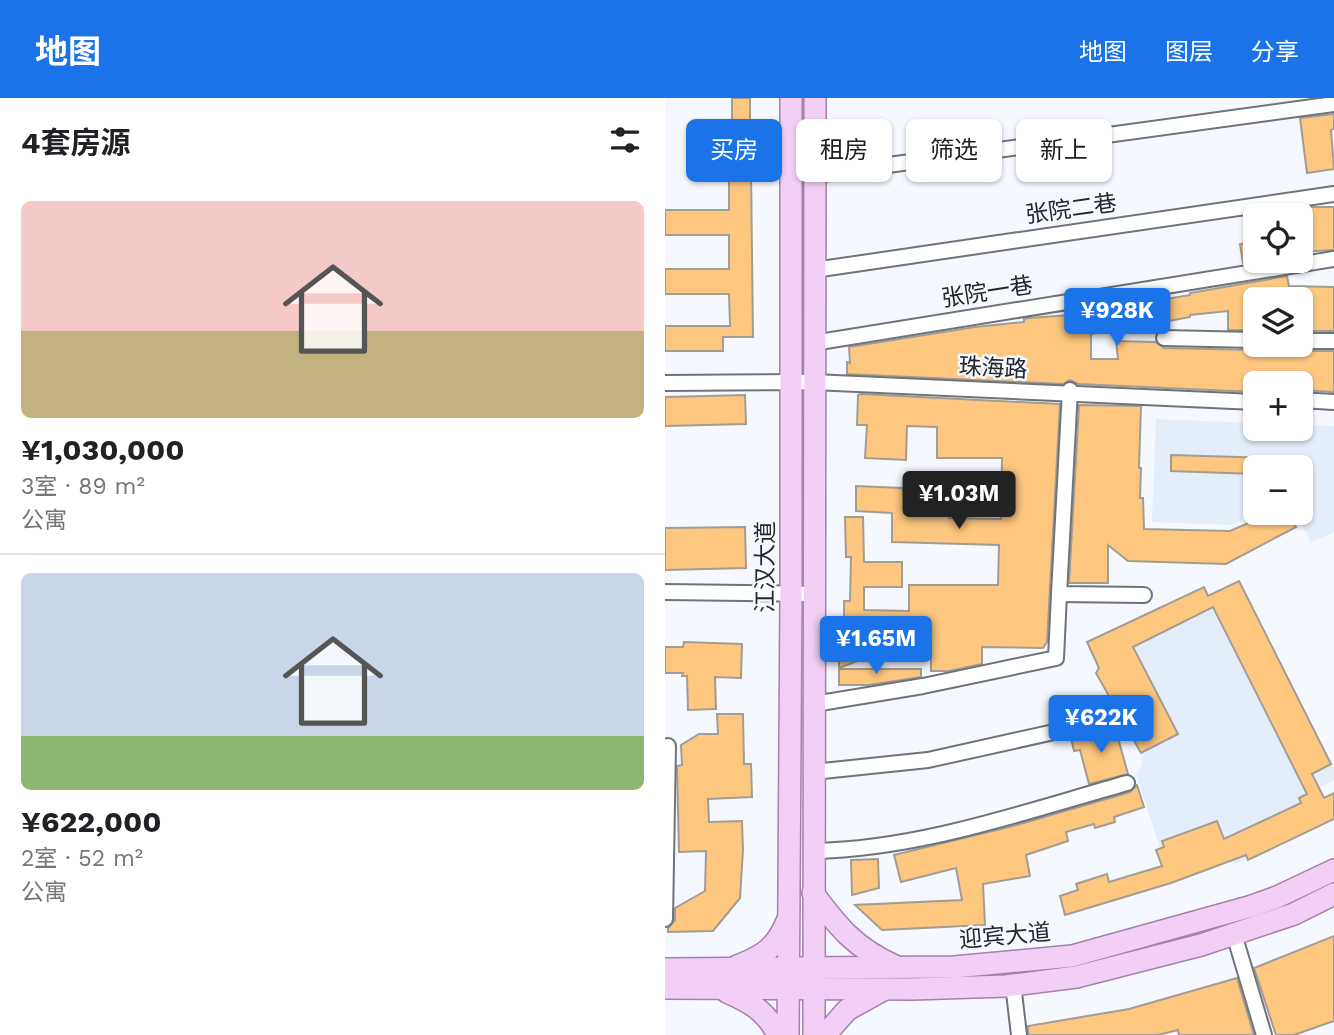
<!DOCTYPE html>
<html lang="zh">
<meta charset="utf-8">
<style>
:root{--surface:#fff;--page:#f2f2f2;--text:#202124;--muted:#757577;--line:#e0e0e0;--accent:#1a73e8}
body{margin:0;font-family:"Work Sans","Noto Sans SC",sans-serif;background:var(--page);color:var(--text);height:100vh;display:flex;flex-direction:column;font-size:26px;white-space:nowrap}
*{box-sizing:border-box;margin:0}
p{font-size:23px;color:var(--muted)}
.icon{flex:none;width:38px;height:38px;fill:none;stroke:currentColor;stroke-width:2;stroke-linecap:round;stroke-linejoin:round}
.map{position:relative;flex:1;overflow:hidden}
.panel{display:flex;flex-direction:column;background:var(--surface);width:665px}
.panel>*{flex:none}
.guide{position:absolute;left:21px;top:21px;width:542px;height:63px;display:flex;gap:14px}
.fabs{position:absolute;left:578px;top:105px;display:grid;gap:14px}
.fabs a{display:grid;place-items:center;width:70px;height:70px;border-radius:10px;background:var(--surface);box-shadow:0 2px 5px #0004;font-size:35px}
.price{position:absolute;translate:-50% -60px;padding:0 16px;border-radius:7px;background:var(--accent);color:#fff;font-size:23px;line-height:46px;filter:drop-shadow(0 2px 4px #0008)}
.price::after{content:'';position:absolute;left:50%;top:42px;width:21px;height:16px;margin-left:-10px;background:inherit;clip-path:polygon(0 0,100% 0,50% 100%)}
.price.current{background:#222;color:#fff}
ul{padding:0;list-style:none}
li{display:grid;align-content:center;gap:14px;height:371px;padding:0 21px}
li+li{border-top:2px solid var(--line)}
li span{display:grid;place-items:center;height:217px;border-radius:10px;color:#555}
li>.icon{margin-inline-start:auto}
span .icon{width:126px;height:126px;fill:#fffc;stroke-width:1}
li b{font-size:30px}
h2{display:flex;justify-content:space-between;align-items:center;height:84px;padding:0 21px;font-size:30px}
.tag{padding:0 24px;border-radius:10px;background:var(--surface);box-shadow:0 2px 5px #0004;font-size:24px;line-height:63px}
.tag.current{background:var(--accent);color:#fff}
header{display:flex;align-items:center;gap:42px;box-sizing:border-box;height:98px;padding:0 35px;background:var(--accent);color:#fff}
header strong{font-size:33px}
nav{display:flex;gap:38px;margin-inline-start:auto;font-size:24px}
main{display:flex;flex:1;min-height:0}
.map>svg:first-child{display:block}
.built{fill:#e4edfa}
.building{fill:#fdc77f;stroke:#a39c93;stroke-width:2}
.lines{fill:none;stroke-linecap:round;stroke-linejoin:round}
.minor-casing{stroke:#6e747c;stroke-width:18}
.primary-casing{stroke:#a480aa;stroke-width:24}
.minor{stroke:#fff;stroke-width:14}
.primary{stroke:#f2d0f5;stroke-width:21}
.labels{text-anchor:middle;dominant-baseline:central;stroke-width:5;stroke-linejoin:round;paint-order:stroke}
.street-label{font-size:23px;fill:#242629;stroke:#f5f9ff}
</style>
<header>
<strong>地图</strong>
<nav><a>地图</a><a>图层</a><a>分享</a></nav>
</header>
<main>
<section class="panel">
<h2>4套房源<svg class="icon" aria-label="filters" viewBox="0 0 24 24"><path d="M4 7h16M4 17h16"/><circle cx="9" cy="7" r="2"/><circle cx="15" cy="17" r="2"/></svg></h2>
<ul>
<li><span style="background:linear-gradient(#f6c9c9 60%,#c2b280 0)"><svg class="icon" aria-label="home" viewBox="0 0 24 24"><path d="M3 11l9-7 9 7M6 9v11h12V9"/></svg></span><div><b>¥1,030,000</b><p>3室 · 89 m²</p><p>公寓</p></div></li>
<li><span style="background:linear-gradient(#c9d6e8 75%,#8fb573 0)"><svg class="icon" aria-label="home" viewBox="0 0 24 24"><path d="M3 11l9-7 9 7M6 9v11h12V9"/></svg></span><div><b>¥622,000</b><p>2室 · 52 m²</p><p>公寓</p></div></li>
</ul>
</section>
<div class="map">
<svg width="669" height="937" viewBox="0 0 669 937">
<rect width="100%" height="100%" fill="#f5f9ff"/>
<g class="built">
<polygon points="491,321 590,325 590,331 635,331 635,327 669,328 669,434 646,445 631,415 635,415 635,369 590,369 590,415 592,415 566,427 487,424"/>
<polygon points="574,483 669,671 669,682 654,690 660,704 636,715 644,733 569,767 552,723 498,743 499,749 495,750 471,676 477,666 476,655 431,575 433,570 422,544 539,489 543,498"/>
</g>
<g class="building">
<rect x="67" y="0" width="18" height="33"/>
<polygon points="669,16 669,31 666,32 669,71 642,75 635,20"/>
<polygon points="86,72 88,239 58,239 58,253 0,253 0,228 65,228 64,196 0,196 0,171 64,171 64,137 0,137 0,112 64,112 64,73"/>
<polygon points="646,109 669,109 669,152 635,154 635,111"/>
<polygon points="590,144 590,164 578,165 575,146"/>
<polygon points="622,178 624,188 669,189 669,233 635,233 635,201 590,201 590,208 583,209 584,232 563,232 563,213 525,217 525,219 494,225 426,236 426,261 453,261 451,243 490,244 499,250 590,252 629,250 635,253 669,253 669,294 635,292 635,285 590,285 590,294 413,286 405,282 398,286 182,276 182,264 185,265 184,249 310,229 359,224 359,221 363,220 462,213 462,210 477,207 477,205 525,197 525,195"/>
<polygon points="196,296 395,306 382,544 378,550 317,549 317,566 284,573 266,573 266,541 237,541 237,546 174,570 174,553 179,553 179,503 185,503 186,459 181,459 180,419 198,419 199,464 237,464 237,489 199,489 199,512 244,513 244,487 333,487 334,447 227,444 227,415 191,413 191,388 238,390 238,392 284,393 284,420 336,421 337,360 272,360 272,329 242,328 241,362 200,360 202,327 192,327 193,297"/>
<polygon points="80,297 81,326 0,328 0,299"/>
<polygon points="414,307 476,308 474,370 476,370 475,400 478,400 479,431 565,433 607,415 623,415 631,429 561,466 463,463 443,447 443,485 404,485"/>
<polygon points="506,357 611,360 611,369 590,369 590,376 506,373"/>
<polygon points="80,429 81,470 0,472 0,430"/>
<polygon points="574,483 666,666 647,676 659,700 669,695 669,721 583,762 581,757 506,785 400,817 395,798 413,792 411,786 442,776 444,784 497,768 491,752 499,749 497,743 552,723 559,741 636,705 634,700 642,696 548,509 468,549 513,636 476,655 431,575 434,570 422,544 539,489 543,498"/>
<polygon points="19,544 77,546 76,580 50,579 51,611 23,612 22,578 17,578 18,575 0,575 0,549 18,549"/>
<polygon points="174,571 256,571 256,579 204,587 174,587"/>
<polygon points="52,616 78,616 79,666 86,666 87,699 43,701 44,724 77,723 78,752 75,800 48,833 3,834 3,830 10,822 10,810 40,793 41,753 14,754 12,668 17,667 16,647 34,636 53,636"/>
<polygon points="450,629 463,676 424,686 415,652 409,653 406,640"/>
<polygon points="472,687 479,709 449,719 450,724 430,730 429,726 401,734 403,743 361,757 365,778 318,786 320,827 217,832 190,807 297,802 291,770 236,784 229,757 348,728 465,694"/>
<polygon points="213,761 214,790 187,797 186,762"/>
<polygon points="669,838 669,923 629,937 611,937 589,870"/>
<polygon points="572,880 589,937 514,937 513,932 493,937 363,937 363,928 464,911"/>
</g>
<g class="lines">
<g class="minor-casing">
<g id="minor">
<polyline points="150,77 669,6"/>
<polyline points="149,172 669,96"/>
<polyline points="499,240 590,242"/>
<polyline points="635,243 669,243"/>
<polyline points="148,245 669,161"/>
<polyline points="0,285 148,284 590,304"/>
<polyline points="405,292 394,496 479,497"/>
<polyline points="635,302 669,304"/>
<polyline points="0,494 149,496"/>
<polyline points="149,606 258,588 391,560 394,496"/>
<polyline points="148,674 263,662 443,622"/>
<path d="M148,753C255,751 359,714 462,685"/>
<polyline points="0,821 3,648"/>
<polyline points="569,836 599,937"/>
<polyline points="348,886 354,937"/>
</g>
</g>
<g class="primary-casing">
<g id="primary">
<path d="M148,795C173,829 190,850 230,868"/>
<path d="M72,868C99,858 112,849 123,821"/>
<polyline points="0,871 289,869 407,858 587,808 612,799 669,772"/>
<polyline points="0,890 248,891 341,888 411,879 536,847 629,816 669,796"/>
<path d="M62,894C85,904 101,913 113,937"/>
<polyline points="123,937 126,496 126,0"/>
<polyline points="149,937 150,0"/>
<polyline points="160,937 182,912 218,892"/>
</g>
</g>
<use href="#minor" class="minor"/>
<use href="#primary" class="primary"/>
</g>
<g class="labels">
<g class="street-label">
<text transform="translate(406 111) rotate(-8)">张院二巷</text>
<text transform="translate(322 194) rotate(-9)">张院一巷</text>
<text transform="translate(328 270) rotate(3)">珠海路</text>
<text transform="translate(100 469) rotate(-90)">江汉大道</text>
<text transform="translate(340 838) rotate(-5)">迎宾大道</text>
</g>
</g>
</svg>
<div class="fabs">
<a><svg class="icon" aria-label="locate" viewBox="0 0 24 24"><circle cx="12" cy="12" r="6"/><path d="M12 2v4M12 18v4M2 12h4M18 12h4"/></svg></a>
<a><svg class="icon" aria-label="layers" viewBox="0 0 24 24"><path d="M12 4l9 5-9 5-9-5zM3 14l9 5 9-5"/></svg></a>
<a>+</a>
<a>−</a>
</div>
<b class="price" style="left:452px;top:250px">¥928K</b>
<b class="price current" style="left:294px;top:433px">¥1.03M</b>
<b class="price" style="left:211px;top:578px">¥1.65M</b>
<b class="price" style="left:436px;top:657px">¥622K</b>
<div class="guide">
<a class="tag current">买房</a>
<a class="tag">租房</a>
<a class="tag">筛选</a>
<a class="tag">新上</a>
</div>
</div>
</main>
